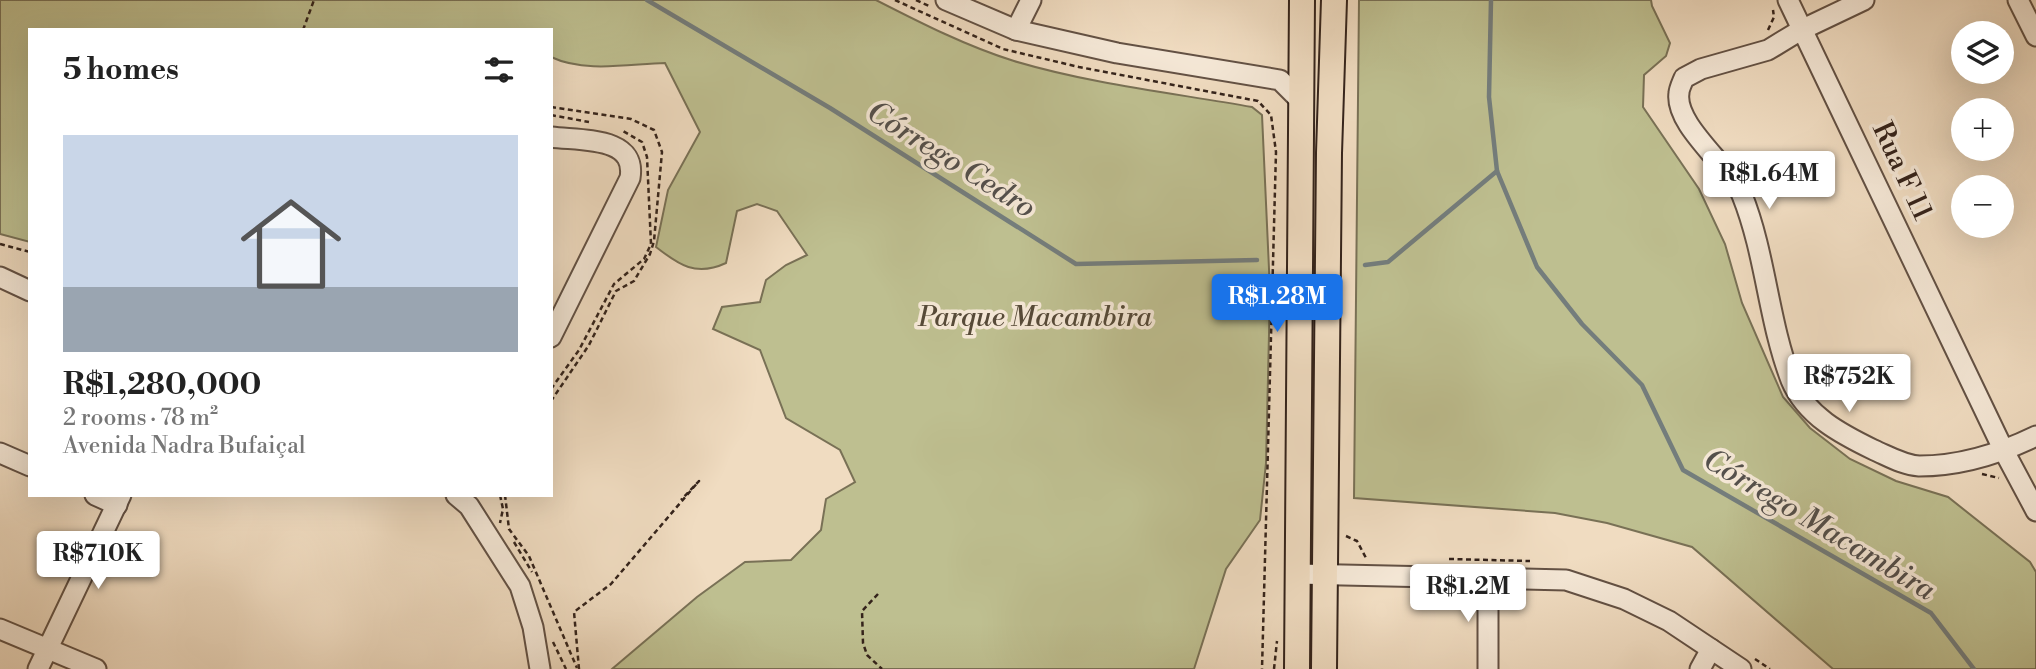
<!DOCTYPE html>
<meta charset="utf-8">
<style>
:root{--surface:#fff;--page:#f2f2f2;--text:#222;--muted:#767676;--line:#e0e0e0;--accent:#1a73e8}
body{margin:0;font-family:"Libre Bodoni",serif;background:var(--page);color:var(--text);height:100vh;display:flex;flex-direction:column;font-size:26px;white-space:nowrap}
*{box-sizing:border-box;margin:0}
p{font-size:23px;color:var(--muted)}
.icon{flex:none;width:38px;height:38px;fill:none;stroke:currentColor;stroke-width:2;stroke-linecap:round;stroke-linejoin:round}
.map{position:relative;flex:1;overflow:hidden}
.side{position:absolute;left:28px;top:28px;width:525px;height:469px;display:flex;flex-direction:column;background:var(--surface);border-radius:0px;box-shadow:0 7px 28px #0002}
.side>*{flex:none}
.tools{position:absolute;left:1951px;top:21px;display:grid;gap:14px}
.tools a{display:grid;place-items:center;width:63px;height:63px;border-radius:50%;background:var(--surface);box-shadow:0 7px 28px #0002;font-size:35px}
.price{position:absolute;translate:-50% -60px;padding:0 16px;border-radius:7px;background:#fff;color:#222;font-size:23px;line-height:46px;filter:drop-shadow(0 2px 4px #0008)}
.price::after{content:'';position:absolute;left:50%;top:42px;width:21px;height:16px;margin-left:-10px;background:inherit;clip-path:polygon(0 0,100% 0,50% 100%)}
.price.on{background:var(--accent);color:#fff}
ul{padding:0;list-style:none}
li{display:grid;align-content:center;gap:14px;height:371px;padding:0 35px}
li+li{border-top:2px solid var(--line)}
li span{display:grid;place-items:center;height:217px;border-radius:0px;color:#555}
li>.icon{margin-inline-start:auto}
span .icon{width:126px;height:126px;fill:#fffc;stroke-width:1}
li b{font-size:30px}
h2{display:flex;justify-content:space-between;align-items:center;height:84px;padding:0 35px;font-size:30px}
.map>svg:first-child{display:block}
.green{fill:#bebf90;stroke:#797156;stroke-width:2}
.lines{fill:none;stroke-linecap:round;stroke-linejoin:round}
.stream{stroke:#747d7c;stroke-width:4.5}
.minor-casing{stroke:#635144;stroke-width:23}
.major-casing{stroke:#34231b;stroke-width:28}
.path{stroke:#34231b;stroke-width:2.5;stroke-dasharray:5 3.5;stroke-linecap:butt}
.minor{stroke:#f5e8d7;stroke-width:19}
.major{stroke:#f0dcc1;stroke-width:24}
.labels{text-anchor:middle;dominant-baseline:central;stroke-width:7;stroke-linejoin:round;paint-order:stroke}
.street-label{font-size:28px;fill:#34231b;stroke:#f5e8d7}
.park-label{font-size:28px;font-style:italic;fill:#564a38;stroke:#f5e8d7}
.water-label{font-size:30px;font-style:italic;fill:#54504c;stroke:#f5e8d7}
</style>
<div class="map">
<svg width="2036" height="669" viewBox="0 0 2036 669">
<rect width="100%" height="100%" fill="#f0dcc1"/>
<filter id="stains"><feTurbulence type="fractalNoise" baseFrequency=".00286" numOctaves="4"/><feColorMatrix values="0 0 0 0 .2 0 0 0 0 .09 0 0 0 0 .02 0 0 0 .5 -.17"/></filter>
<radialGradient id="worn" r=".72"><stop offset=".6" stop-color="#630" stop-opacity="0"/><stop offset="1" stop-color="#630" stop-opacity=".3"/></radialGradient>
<g class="green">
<path d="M0,0H876C921,23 966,46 1014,61C1091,84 1173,93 1252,107L1262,115L1270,291L1266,463L1260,520L1226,569L1194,669H612L697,597L745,562L791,560L821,530L826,499L855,482L840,450L786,418L760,350L713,329L722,307L760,302L766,280L786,265L807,255L777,211L757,204L737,211L726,263C696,277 679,265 656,247L668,190L700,132L665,63C629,64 585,73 551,57V30H30V242L0,234Z"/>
<polygon points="1359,0 1651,0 1652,6 1670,43 1666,56 1644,75 1643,107 1699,189 1725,244 1742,303 1783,397 1810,428 1850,459 1896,481 1948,497 2030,562 2036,572 2036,669 1833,669 1692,547 1607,523 1555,513 1354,498"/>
</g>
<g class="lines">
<g class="stream">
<polyline points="647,0 830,108 1076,264 1257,260"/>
<polyline points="1491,0 1489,97 1497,171 1537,267 1582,324 1642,385 1683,470 1931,613 1974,669"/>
<polyline points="1365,265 1388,262 1497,171"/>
</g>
<g class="minor-casing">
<g id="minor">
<polyline points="946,0 1016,30 1117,53 1280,80 1300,100"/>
<polyline points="1788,0 2004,451 2036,511"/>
<path d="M1864,0L1801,30L1768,50L1701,69L1684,78C1682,83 1679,89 1679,93C1674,125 1730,166 1742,195C1766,255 1768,320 1791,380C1806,416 1841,434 1874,450C1888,456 1903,465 1919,466C1960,466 1999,454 2036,436"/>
<polyline points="2018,0 2036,36"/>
<polyline points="1016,30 1031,0"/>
<path d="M551,137C581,141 637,136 630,178L551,337"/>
<polyline points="0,277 30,291"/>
<polyline points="0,453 30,466"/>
<polyline points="95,495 117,505"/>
<polyline points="456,495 469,506 520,586 533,627 540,669"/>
<polyline points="1297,574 1566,580 1624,599 1669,621 1741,669"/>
<polyline points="1488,578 1488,669"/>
<polyline points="0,629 96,669"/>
<polyline points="38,669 121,495"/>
<polyline points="1700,669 1711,649"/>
</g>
</g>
<g class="major-casing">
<g id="major">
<polyline points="1297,669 1302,0"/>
<polyline points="1324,669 1329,153 1334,0"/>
</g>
</g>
<g class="path">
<polyline points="895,0 1003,49 1079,67 1258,101 1271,115 1276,152 1262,669"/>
<polyline points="916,0 929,6"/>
<polyline points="303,30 314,0"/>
<polyline points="1768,30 1774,17 1773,10"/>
<polyline points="551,107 631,119 654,130 662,152 654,241 650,254 634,281 616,291 589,345 551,401"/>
<polyline points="551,115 589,122"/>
<polyline points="0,244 30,252"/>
<polyline points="551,389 579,350 614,284 644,259 651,244 647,157 642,142 623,131"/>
<polyline points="1982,474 1999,478"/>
<polyline points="500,495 503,509 500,523"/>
<polyline points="505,495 509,529 529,556 577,668"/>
<polyline points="1346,536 1357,541 1366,558"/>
<polyline points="514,542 532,572"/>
<polyline points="1449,559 1530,561"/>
<polyline points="878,594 862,611 863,643 867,655 882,669"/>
<polyline points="553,642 566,669"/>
<polyline points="1755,659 1770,669"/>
<polyline points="579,669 574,612 611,584 699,481 681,500"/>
<polyline points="1274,669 1277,641"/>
</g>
<use href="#minor" class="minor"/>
<use href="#major" class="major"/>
</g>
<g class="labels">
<g class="street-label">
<text transform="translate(1902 171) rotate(65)">Rua F 11</text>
</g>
<g class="park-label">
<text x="1035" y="317">Parque Macambira</text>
</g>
<g class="water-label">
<text transform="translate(951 160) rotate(32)">Córrego Cedro</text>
<text transform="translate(1819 525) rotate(31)">Córrego Macambira</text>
</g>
</g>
<rect width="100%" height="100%" filter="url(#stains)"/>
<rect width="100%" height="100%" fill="url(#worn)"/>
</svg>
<div class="tools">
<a><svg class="icon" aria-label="layers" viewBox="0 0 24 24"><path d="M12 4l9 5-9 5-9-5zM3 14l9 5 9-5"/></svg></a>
<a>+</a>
<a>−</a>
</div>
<b class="price" style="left:1769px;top:211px">R$1.64M</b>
<b class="price on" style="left:1277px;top:334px">R$1.28M</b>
<b class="price" style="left:1849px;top:414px">R$752K</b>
<b class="price" style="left:98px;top:591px">R$710K</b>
<b class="price" style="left:1468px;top:624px">R$1.2M</b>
<section class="side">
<h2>5 homes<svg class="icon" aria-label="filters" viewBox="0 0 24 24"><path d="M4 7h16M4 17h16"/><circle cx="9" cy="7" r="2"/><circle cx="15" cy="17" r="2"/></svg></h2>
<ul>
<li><span style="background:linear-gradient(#c9d6e8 70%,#9aa5b1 0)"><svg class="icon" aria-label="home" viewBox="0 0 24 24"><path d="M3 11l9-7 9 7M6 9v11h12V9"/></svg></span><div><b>R$1,280,000</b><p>2 rooms · 78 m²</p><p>Avenida Nadra Bufaiçal</p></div></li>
</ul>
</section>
</div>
